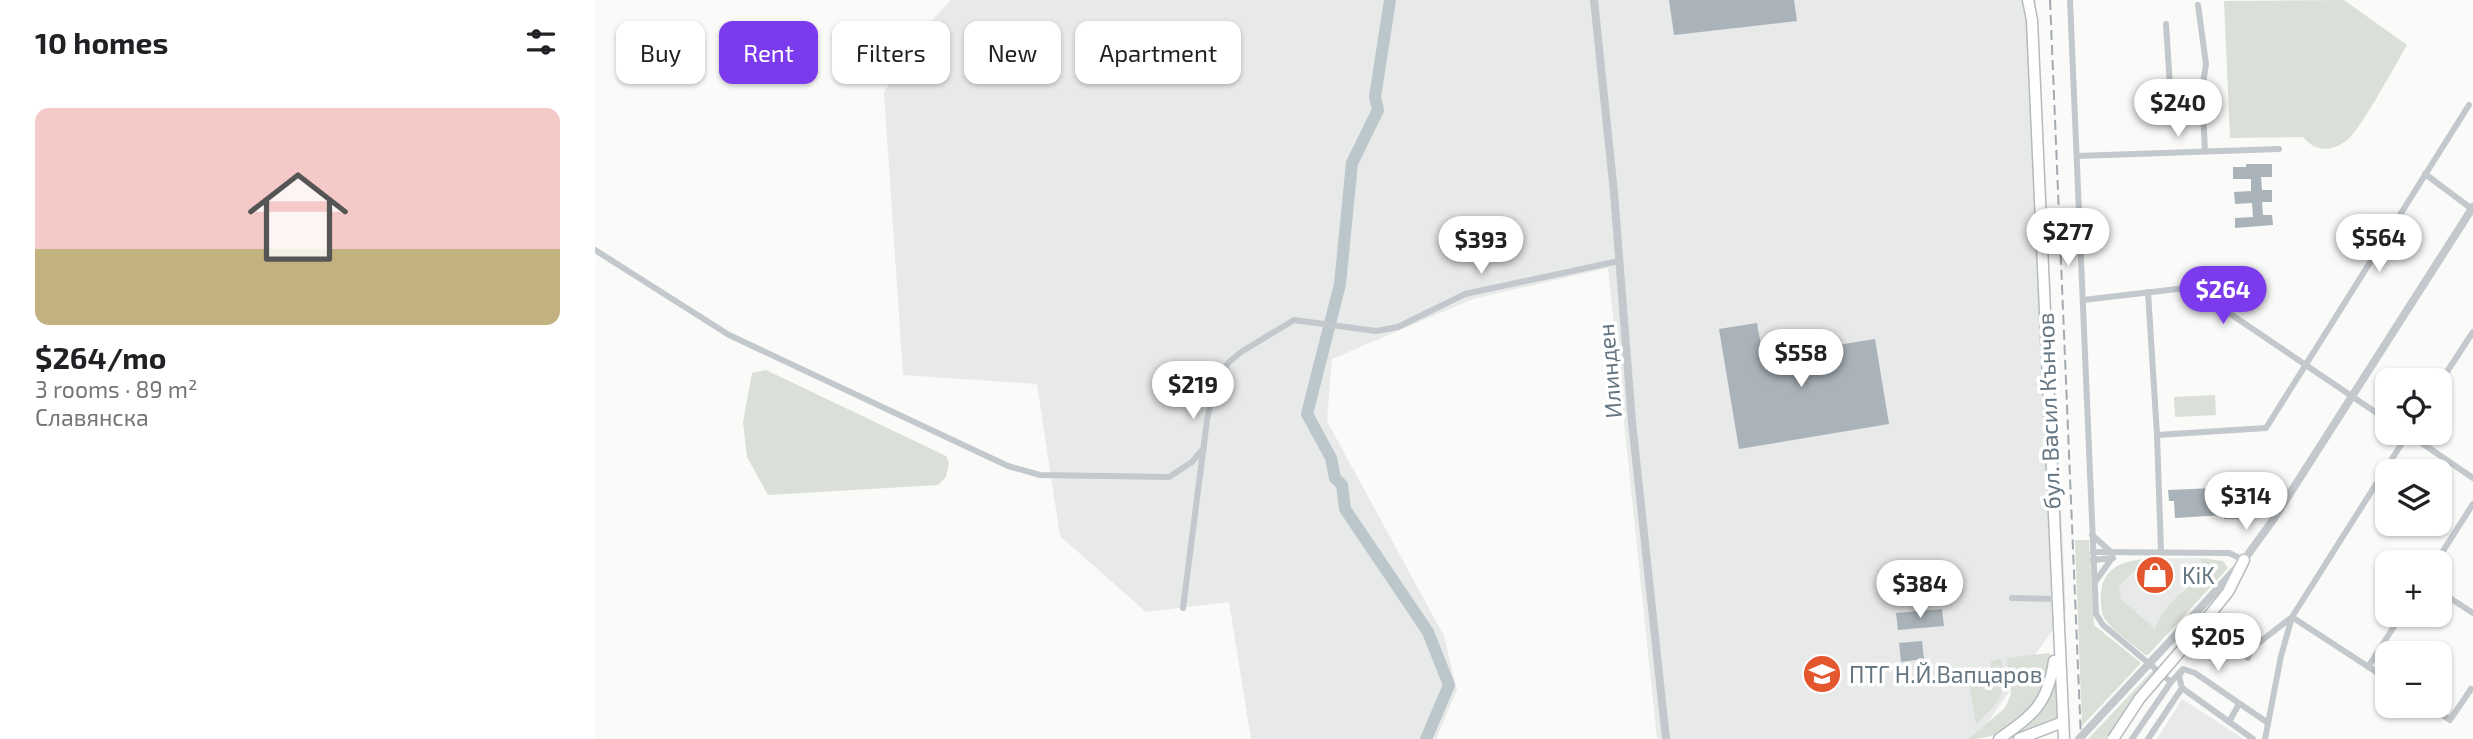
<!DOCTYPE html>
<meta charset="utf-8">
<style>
:root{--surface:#fff;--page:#f6f6f6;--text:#202124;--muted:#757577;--accent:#7c3aed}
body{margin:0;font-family:"Exo 2",sans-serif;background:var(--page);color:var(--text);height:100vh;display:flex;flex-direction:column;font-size:26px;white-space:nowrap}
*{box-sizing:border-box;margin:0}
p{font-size:23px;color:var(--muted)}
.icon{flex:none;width:38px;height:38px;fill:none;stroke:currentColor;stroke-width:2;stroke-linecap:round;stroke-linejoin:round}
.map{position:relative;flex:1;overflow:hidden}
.panel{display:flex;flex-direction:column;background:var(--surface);width:595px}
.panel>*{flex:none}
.banner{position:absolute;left:21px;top:21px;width:665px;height:63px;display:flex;gap:14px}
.fabs{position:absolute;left:1780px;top:368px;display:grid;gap:14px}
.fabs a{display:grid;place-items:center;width:77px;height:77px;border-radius:14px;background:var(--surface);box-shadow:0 2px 5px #0004;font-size:35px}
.price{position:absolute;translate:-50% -60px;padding:0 16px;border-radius:24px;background:#fff;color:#222;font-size:23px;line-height:46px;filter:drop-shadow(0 2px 4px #0008)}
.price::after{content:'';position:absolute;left:50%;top:42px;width:21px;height:16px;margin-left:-10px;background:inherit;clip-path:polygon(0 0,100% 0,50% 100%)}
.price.current{background:var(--accent);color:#fff}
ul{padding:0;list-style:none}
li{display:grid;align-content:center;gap:14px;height:371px;padding:0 35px}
li span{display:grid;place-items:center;height:217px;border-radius:14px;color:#555}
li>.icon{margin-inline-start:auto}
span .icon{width:126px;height:126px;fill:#fffc;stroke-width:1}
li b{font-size:30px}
h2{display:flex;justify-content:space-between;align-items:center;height:84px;padding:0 35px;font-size:30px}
.tag{padding:0 24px;border-radius:14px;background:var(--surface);box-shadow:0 2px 5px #0004;font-size:24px;line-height:63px}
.tag.current{background:var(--accent);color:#fff}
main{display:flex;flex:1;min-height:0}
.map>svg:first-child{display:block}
.built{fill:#e8e9e9}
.green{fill:#dadfd7}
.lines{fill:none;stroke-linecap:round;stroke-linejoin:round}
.river{stroke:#bbc7cb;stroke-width:12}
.building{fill:#aab3b9}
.primary-casing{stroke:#b5babe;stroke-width:13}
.minor{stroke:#c3c8cc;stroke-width:6}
.tertiary{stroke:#c3c8cc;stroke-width:8}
.primary{stroke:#fff;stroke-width:10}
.rail{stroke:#a2aab0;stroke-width:2;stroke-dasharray:10 5;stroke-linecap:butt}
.primary-bridge-casing{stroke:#b5babe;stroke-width:13;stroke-linecap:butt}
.tertiary-bridge{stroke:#c3c8cc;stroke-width:8}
.primary-bridge{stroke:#fff;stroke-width:10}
.labels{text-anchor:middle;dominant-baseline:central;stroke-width:7;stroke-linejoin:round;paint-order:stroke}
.street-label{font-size:23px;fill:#657683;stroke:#fff}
.poi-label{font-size:23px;fill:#657683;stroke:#fff;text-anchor:start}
</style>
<main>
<section class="panel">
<h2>10 homes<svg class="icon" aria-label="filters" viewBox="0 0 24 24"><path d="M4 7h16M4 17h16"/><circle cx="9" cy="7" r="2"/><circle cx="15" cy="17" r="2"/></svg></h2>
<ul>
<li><span style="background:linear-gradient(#f6c9c9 65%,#c2b280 0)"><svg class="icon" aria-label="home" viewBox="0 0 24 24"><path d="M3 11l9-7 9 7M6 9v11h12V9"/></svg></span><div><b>$264/mo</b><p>3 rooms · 89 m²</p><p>Славянска</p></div></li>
</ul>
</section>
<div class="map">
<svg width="1878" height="739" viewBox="0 0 1878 739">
<rect width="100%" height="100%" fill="#fafaf8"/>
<g class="built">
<polygon points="356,0 1441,0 1471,611 1381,739 1062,739 1013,268 878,299 737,359 732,421 849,636 862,690 841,739 656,739 634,602 551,612 465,536 442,384 308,375 289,92 327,31"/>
<polygon points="1606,558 1608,575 1587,591 1560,630 1526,599 1523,585 1551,559"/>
<polygon points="1587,699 1649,739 1562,739"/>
</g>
<g class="green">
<path d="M1749,0L1812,45C1802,62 1764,133 1751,141C1736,152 1720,152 1708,137L1635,138L1629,1Z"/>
<polygon points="171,370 351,456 354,463 351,477 343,485 173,495 152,457 148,422 157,373"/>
<polygon points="1620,395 1621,415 1580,417 1579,397"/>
<polygon points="1480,540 1494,540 1499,625 1546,663 1487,726"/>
<path d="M1606,558L1628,561L1633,568L1553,655H1550C1538,644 1522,634 1512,622C1507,616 1506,609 1506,601C1504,570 1524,561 1551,559L1524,586L1526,599L1560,629C1569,605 1588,591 1608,575Z"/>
<path d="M1455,653C1456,700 1420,739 1373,739L1410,708L1416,694L1412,658Z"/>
<path d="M1406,659C1411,696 1407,700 1381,724L1374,682L1397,679L1396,661Z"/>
<polygon points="1558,670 1562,674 1514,739 1493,739"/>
<path d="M1461,671L1462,720L1414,739C1441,723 1459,704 1461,671Z"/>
</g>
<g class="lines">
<polyline class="river" points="795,0 780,97 783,110 757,163 745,284 712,414 736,458 740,478 747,485 750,509 833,632 854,685 831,739"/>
</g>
<g class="building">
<polygon points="1074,0 1199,0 1202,21 1079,35"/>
<polygon points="1651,164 1677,164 1677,177 1666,177 1667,190 1677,190 1677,202 1667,202 1668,215 1677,215 1678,225 1640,228 1640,218 1658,217 1657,203 1640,204 1639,192 1656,191 1656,179 1638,179 1638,167 1651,167"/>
<polygon points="1162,323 1168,357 1280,339 1294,424 1144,449 1124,329"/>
<polygon points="1644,487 1645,519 1629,519 1629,515 1580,518 1579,501 1574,501 1573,490"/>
<polygon points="1347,609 1349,626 1303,630 1301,613"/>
<polygon points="1327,641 1329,659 1306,662 1304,643"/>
</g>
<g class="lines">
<g class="primary-casing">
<g id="primary">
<polyline points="1433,0 1437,20 1469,739"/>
<polyline points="1589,647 1633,592 1649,560"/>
<path d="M1404,739C1438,715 1453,704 1459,661"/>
<polyline points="1424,739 1468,722"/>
</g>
</g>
<g class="minor">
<polyline points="1475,0 1501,614 1508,625 1576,682 1537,739"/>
<polyline points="1603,5 1611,64 1607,90 1610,151"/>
<polyline points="1571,24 1575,87 1607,90"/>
<polyline points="1482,156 1684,149"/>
<polyline points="1830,174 1877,209"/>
<polyline points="0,250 134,335 413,466 445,475 574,477 597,462 609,448"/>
<polyline points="1553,292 1562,435 1671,428 1874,105"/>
<polyline points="1488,300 1591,288 1603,292 1792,420"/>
<polyline points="1844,384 1878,332"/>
<polyline points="1812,433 1878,478"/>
<polyline points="1562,435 1566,551"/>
<polyline points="1497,535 1516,552"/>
<polyline points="1498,552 1634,553 1649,560"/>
<polyline points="1498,560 1518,558"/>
<polyline points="1841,562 1878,504"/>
<polyline points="1500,582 1517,558"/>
<polyline points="1844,591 1878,613"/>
<polyline points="1417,598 1461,599"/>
<polyline points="588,608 612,420 619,387 633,363 646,352 699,320 781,331 803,327 870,294 1024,261"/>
<polyline points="1653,658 1657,648 1697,617 1792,679"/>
<polyline points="1773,667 1807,614"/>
<polyline points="1587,671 1584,676 1587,688 1658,739"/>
<polyline points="1576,682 1588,669 1600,673 1673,723"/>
<polyline points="1832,705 1855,720 1876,689"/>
<polyline points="1634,722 1644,704"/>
<polyline points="1553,739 1587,688"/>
<polyline points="1670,739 1686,656 1697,617 1814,432"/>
</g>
<g class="tertiary">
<polyline points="999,0 1019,193 1037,422 1071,739"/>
<polyline points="1577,639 1649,560 1678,520 1878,207"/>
</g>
<use href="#primary" class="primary"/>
<polyline class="rail" points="1455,0 1486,739"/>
<g class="primary-bridge-casing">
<polyline id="primary-bridge" points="1518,739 1545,698 1589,647"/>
</g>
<polyline class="tertiary-bridge" points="1484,739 1577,639"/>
<use href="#primary-bridge" class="primary-bridge"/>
</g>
<defs>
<g id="shop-disc" transform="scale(2.0125)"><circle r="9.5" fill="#e4572e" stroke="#fff"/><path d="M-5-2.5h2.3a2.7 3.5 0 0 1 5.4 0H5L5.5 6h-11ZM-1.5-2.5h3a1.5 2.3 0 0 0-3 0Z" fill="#fff"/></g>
<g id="school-disc" transform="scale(2.0125)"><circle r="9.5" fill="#e4572e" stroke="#fff"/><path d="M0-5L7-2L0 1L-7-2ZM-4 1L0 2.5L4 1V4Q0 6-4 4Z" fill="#fff"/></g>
</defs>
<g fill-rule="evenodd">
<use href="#shop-disc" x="1560" y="575"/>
<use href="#school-disc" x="1227" y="674"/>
</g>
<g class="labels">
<g class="street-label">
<text transform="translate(1014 371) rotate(-95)">Илинден</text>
<text transform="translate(1453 411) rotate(-92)">бул. Васил Кънчов</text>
</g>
<g class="poi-label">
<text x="1587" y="575">KiK</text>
<text x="1254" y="674">ПТГ Н.Й.Вапцаров</text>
</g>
</g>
</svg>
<div class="fabs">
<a><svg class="icon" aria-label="locate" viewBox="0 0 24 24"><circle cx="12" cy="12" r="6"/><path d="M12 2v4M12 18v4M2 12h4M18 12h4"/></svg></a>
<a><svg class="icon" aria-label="layers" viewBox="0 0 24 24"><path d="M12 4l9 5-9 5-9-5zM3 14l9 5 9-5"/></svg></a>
<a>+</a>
<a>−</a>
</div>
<b class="price" style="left:1583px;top:139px">$240</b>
<b class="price" style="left:1473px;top:268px">$277</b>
<b class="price" style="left:1784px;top:274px">$564</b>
<b class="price" style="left:886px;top:276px">$393</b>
<b class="price current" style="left:1628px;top:326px">$264</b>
<b class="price" style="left:1206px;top:389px">$558</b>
<b class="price" style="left:598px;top:421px">$219</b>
<b class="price" style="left:1651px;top:532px">$314</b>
<b class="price" style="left:1325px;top:620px">$384</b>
<b class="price" style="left:1623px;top:673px">$205</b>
<div class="banner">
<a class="tag">Buy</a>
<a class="tag current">Rent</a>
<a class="tag">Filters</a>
<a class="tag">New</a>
<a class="tag">Apartment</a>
</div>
</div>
</main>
